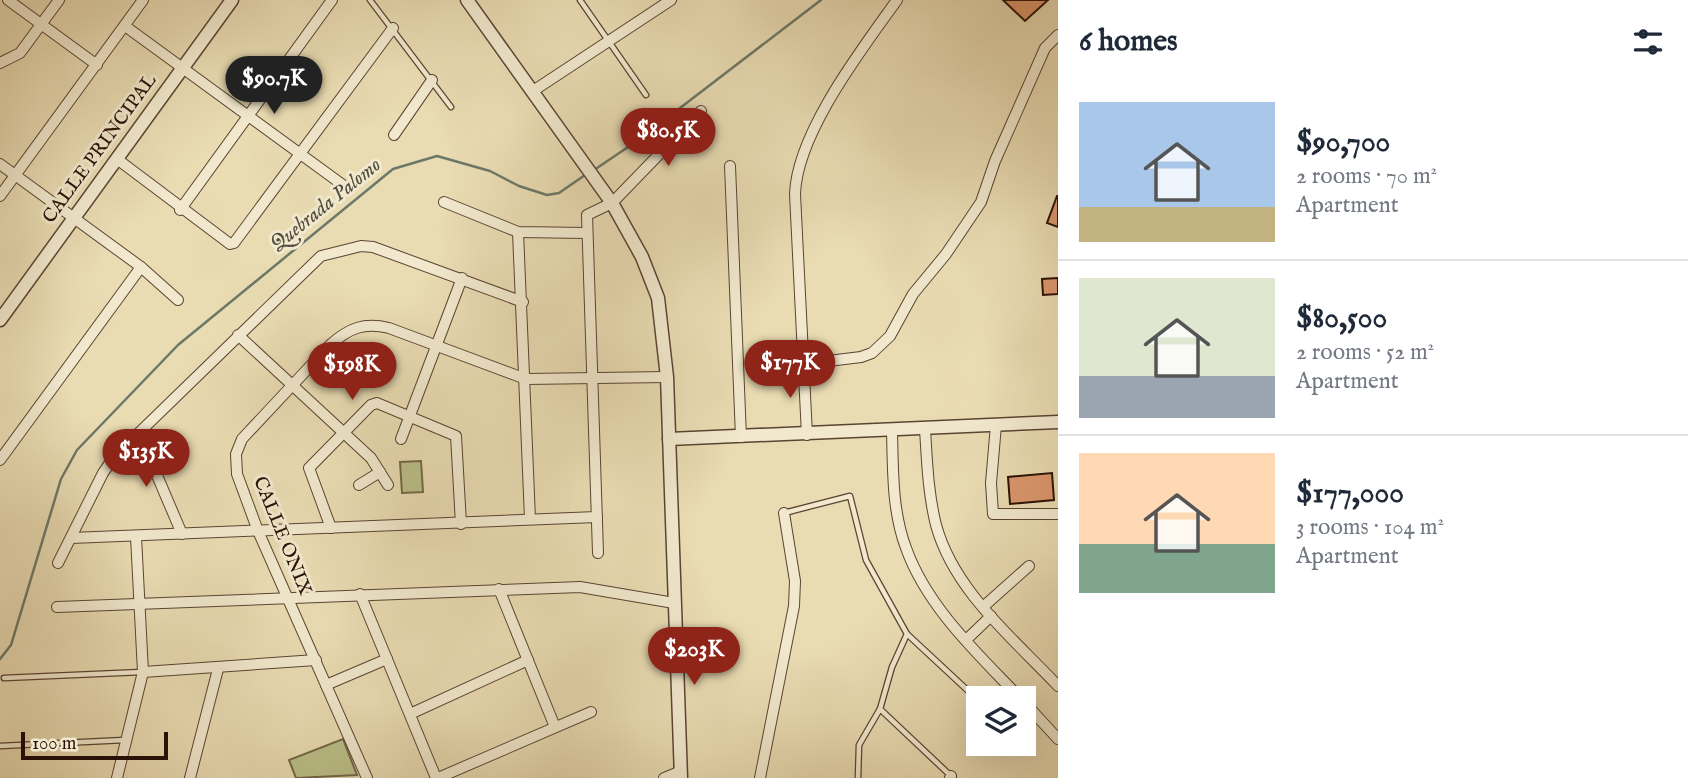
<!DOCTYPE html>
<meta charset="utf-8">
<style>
:root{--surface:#fff;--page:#f6f6f7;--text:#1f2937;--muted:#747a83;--line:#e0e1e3;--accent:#8f2418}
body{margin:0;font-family:"IM FELL English",serif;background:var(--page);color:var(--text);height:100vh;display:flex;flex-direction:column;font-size:26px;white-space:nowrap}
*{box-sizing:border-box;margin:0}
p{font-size:23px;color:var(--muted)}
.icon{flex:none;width:38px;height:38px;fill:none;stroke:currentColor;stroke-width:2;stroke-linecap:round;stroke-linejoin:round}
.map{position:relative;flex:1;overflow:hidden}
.side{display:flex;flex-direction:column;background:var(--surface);width:630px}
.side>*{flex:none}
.fabs{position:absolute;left:966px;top:686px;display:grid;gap:14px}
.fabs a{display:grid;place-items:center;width:70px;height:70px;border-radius:0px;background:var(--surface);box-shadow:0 7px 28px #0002;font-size:35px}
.scale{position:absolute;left:21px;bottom:18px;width:147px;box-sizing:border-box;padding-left:7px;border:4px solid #2b1207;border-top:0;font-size:19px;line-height:24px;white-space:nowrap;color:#2b1207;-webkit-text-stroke:5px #f1e8cd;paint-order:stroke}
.price{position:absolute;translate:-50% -60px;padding:0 16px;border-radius:24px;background:var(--accent);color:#fff;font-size:23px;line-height:46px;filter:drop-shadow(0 2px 4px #0008)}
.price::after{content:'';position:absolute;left:50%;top:42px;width:21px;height:16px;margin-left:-10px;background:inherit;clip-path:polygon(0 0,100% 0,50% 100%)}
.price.active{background:#222;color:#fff}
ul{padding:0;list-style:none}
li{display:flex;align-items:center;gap:21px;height:175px;padding:0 21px}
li+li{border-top:2px solid var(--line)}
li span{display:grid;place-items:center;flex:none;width:196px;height:140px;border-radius:0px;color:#555}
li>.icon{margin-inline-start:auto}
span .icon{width:84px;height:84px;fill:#fffc;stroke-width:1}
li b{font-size:30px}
h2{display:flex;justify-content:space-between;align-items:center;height:84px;padding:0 21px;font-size:30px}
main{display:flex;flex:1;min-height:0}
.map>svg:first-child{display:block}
.green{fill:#babf89;stroke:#726848;stroke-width:2}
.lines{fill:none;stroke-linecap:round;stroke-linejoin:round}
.stream{stroke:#6c7868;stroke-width:2.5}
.building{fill:#da966c;stroke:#2b1207;stroke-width:2}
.service-casing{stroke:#5a4432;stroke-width:7}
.minor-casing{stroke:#5a4432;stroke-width:12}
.tertiary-casing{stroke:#5a4432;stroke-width:15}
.service{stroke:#f1e8cd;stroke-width:4.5}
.minor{stroke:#f1e8cd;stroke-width:10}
.tertiary{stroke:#f1e8cd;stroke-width:12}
.labels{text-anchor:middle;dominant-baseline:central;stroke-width:6;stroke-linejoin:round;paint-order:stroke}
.street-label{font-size:19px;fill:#2b1207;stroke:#f1e8cd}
.water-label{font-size:21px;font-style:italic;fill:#514e3f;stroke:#f1e8cd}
</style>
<main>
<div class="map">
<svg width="1058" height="778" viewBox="0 0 1058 778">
<rect width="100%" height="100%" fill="#e9dbb2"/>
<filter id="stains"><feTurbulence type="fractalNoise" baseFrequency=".00286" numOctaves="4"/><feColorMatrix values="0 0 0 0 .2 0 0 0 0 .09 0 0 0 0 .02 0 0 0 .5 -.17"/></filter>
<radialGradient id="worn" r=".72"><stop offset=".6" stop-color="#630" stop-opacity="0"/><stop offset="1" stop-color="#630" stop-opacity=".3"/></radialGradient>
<g class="green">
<polygon points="421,461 423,492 402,493 400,462"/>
<polygon points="343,739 357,775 296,778 289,760"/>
</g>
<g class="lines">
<g class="stream">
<polyline points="594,170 637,141 821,0"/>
<polyline points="0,659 11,645 61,479 77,450 178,345 393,169 437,156 490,171 519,186 547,195 559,193 585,175"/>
</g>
</g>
<g class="building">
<polygon points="1003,0 1048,0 1025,21"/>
<polygon points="1057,196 1058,196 1058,227 1047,223"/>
<polygon points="1058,278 1058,294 1043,295 1042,279"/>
<polygon points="1052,473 1054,500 1010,504 1008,477"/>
</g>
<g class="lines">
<g class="service-casing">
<g id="service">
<polyline points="370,0 451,107"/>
<polyline points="580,0 646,95"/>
<polyline points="784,513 850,496 866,560 907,634 978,700"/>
<polyline points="4,678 142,672"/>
<polyline points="880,709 951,776"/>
<polyline points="0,746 125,740"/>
<polyline points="858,778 859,745 880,709 892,667 907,634"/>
</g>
</g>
<g class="minor-casing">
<g id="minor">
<polyline points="8,0 97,65"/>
<polyline points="125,26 347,188"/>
<polyline points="0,63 20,53 59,0"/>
<polyline points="533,91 671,0"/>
<polyline points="394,135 432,80"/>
<polyline points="117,159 230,244 234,243 393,28"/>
<polyline points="0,164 141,267 178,300"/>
<polyline points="730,166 741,437"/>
<polyline points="0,196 143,0"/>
<polyline points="444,202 518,232 587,233"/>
<polyline points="180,210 332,0"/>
<polyline points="518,232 530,519"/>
<polyline points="238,335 371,458 388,485"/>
<polyline points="804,364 861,357 872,353 890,336 913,294 946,254 981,202 995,161 1045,48 1058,35"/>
<polyline points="996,425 991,483 993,514 1058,514"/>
<path d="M925,429C927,461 928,493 936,525C954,591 1013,638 1058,686"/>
<path d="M892,430C893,470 892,511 906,548C927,607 978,654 1020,698"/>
<polyline points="139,433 182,534"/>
<path d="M807,435L795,194C797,133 862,49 897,0"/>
<polyline points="401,439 462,278"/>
<polyline points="0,460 141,267"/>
<polyline points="359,485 380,472"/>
<polyline points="331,528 309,468 371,405 377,403 456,436 461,524"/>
<polyline points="136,537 143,672"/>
<polyline points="71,538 597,517"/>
<polyline points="598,553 587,215 612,203 701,111"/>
<polyline points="58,563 103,473 114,457 321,256 361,246 373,247 523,302"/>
<polyline points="499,589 555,727"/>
<polyline points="360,594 436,778"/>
<polyline points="57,607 580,587 674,603"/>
<polyline points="983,607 1029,566"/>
<polyline points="966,640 991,616"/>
<polyline points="326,685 387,659"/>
<polyline points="1024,702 1058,739"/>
<polyline points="410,714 528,660"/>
<polyline points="117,778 143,672 316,660"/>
<polyline points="190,778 218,669"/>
<path d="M367,778L258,531L237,474L236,454L242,439L330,345C349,328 364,322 389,328L526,379L667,377"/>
<polyline points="438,778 591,712"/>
<polyline points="664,778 681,771"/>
<polyline points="760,778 794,606 795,581 784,513"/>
<polyline points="950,778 951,776"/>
</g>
</g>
<g class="tertiary-casing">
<g id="tertiary">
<polyline points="467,0 612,203 642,257 658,298 667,377 681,778"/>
<polyline points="0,320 232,0"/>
<polyline points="669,439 1058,422"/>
</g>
</g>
<use href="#service" class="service"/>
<use href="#minor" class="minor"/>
<use href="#tertiary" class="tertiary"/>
</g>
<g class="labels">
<g class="street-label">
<text transform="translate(100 149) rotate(-54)">CALLE PRINCIPAL</text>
<text transform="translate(282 536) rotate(68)">CALLE ONIX</text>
</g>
<g class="water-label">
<text transform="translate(326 205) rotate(-39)">Quebrada Palomo</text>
</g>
</g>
<rect width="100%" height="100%" filter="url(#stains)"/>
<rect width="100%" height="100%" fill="url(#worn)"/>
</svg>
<div class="fabs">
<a><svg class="icon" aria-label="layers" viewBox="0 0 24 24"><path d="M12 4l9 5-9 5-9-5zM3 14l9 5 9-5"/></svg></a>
</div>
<div class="scale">100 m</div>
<b class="price active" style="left:274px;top:116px">$90.7K</b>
<b class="price" style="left:668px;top:168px">$80.5K</b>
<b class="price" style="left:790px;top:400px">$177K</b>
<b class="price" style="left:352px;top:402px">$198K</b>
<b class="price" style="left:146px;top:489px">$135K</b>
<b class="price" style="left:694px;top:687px">$203K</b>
</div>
<section class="side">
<h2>6 homes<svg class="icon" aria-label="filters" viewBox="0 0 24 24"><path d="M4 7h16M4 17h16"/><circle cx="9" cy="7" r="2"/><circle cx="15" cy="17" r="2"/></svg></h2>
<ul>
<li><span style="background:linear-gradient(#a9c7e8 75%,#c2b280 0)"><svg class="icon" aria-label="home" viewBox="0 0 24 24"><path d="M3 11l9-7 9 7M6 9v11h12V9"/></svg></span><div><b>$90,700</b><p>2 rooms · 70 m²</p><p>Apartment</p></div></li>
<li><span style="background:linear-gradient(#dfe7d0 70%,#9aa5b1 0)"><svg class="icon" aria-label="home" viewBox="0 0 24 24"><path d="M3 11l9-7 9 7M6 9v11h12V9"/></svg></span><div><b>$80,500</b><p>2 rooms · 52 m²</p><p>Apartment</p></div></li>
<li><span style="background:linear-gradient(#ffd9b3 65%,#7fa58c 0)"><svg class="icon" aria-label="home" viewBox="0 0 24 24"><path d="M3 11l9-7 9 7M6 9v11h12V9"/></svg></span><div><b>$177,000</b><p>3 rooms · 104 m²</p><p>Apartment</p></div></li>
</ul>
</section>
</main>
